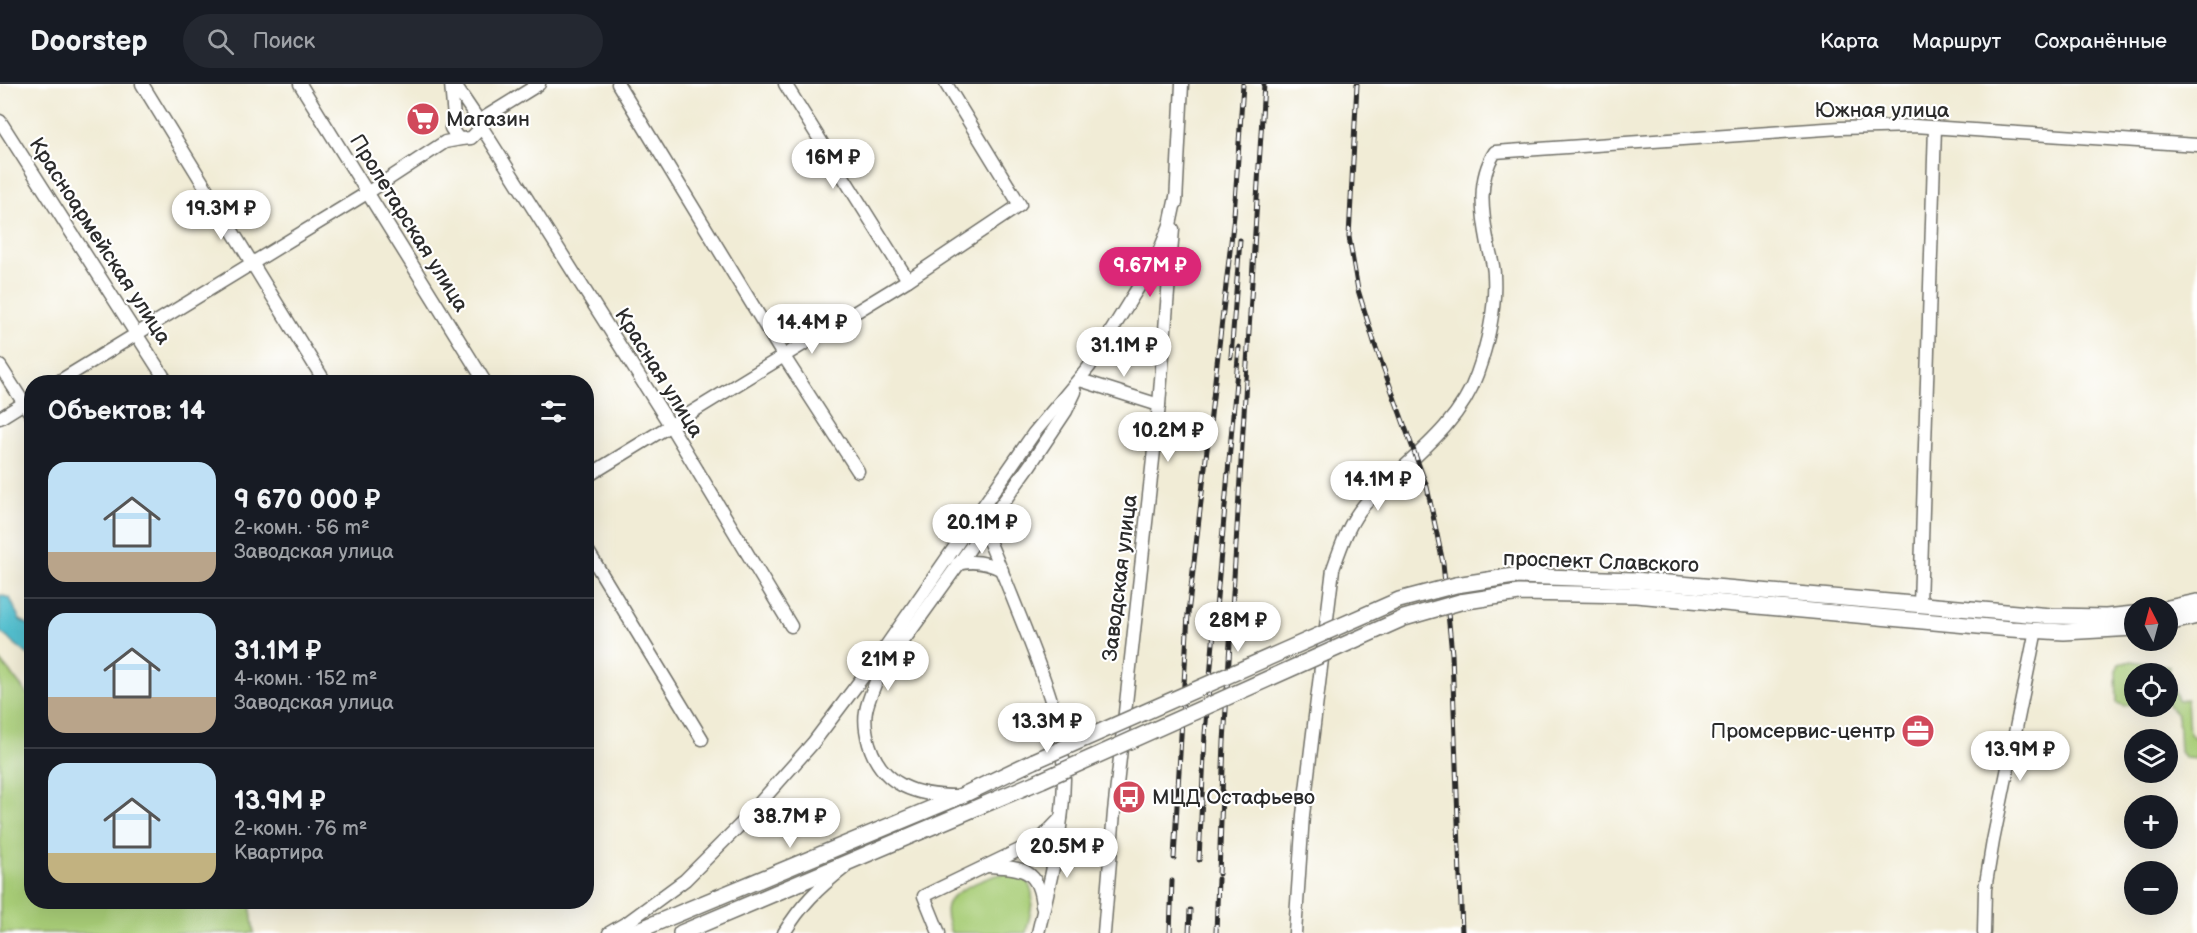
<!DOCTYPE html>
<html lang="ru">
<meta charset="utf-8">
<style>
:root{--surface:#171b24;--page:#242831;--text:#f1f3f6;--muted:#9ea1a6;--line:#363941;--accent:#db2777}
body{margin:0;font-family:"Balsamiq Sans",sans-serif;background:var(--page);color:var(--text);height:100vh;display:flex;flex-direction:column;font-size:22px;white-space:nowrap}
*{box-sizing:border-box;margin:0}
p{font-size:20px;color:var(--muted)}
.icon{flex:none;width:33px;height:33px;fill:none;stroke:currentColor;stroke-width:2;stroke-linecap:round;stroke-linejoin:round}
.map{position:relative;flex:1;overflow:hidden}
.panel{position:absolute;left:24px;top:291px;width:570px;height:534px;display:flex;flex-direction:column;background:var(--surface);border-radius:24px;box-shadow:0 6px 24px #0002}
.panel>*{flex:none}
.needle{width:39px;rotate:354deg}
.tools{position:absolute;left:2124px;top:513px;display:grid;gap:12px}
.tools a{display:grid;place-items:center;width:54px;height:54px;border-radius:50%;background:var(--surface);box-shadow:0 6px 24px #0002;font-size:30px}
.price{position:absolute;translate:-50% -51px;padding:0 14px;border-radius:21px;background:#fff;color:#222;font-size:20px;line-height:39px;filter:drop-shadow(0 2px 3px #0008)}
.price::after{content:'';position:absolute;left:50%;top:36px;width:18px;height:14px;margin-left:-9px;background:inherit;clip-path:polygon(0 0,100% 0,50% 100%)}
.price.selected{background:var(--accent);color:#fff}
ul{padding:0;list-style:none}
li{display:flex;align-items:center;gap:18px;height:150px;padding:0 24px}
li+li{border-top:2px solid var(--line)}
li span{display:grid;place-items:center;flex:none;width:168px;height:120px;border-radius:18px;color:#555}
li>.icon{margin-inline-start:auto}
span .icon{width:72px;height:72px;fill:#fffc;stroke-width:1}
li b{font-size:26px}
h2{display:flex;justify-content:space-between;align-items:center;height:72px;padding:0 24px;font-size:26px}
header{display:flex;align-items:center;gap:36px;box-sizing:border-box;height:84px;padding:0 30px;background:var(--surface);border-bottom:2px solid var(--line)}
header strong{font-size:28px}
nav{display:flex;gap:33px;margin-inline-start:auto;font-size:21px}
.search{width:420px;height:54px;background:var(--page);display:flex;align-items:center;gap:15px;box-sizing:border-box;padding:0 21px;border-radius:33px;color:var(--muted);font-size:22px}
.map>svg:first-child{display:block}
.green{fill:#a8cd77;stroke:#6a7c51;stroke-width:1.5}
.water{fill:#53bfcf;stroke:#3f757d;stroke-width:1.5}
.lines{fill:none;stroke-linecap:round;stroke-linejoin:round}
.minor-casing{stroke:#706f67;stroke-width:15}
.major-casing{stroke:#706f67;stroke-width:18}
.minor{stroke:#fff;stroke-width:12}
.major{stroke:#fff;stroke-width:15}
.rail-casing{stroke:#2b2b2b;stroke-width:5}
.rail{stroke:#fff;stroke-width:3;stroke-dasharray:9;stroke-linecap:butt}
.major-bridge-casing{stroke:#706f67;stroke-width:18;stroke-linecap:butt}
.major-bridge{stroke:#fff;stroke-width:15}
.labels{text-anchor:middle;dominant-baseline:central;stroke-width:4.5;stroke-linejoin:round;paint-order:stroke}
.street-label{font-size:21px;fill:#2b2b2b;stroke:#fff}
.poi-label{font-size:21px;fill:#2b2b2b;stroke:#fff;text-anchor:start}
</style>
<header>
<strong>Doorstep</strong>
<div class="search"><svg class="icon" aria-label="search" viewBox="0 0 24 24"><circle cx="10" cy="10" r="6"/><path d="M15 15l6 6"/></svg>Поиск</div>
<nav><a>Карта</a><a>Маршрут</a><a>Сохранённые</a></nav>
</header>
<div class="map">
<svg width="2197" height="849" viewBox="0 0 2197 849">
<rect width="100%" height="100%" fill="#fff"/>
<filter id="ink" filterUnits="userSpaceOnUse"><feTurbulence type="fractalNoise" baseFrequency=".0167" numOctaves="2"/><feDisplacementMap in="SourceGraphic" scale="12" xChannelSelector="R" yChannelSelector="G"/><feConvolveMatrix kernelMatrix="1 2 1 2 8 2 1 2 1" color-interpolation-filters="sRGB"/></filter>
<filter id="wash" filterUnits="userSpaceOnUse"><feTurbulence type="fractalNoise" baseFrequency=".008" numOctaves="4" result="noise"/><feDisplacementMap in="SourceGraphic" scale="24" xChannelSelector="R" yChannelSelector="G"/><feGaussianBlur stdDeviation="1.35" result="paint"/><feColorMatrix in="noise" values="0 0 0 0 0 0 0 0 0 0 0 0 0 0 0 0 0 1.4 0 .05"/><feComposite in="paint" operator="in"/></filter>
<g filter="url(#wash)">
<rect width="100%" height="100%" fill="#f1ecd6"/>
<g class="green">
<polygon points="0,576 28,611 31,613 32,818 250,818 254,849 0,849"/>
<polygon points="2132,577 2169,583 2171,597 2178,616 2187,615 2189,650 2197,655 2197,675 2185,674 2180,668 2178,632 2168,621 2168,590 2134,590 2134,619 2125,622 2117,619 2116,587 2119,580"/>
<path d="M1014,787C1042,802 1031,823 1026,849H951C948,841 944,830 947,821C954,803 997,790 1014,787Z"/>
</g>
<polygon class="water" points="0,511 10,514 20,536 31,542 31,573 0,548"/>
</g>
<g filter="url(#ink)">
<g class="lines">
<g class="minor-casing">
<g id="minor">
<polyline points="142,0 325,298"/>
<polyline points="300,0 485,298"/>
<polyline points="451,0 454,34 451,44 457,53 461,55 471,54 478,47 479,37 454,0"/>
<polyline points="618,0 783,271 858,387"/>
<polyline points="785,0 908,196"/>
<polyline points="0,37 167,298"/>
<polyline points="479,37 539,0"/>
<polyline points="479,39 670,341 791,542"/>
<polyline points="1176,119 1182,0"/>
<polyline points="0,282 32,332"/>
<polyline points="1080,296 1159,321"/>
<polyline points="58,298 367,109 445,58 461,55"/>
<polyline points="0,334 32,314"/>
<polyline points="586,393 908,196 1020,121 946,0"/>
<path d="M981,439C997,474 1011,510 1025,545C1044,593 1064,643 1064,695C1063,748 1050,798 1038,849"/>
<polyline points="586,464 702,655"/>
<path d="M957,480C973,476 987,478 1002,486"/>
<polyline points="1920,521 1935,43"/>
<path d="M957,712C917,712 882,702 869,660C866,649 864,638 866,627C868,615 874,604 878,592L1030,381L1066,327L1075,308"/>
<path d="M988,782C1020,784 1039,783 1042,822"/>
<polyline points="609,849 628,838 685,796 742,739 813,659 884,565 1034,349 1089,283 1157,173 1170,141 1176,113"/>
<path d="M784,849C801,821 818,804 844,784"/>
<polyline points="939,849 924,812 1040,756 1061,734"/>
<polyline points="1104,849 1114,728 1159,321 1173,145"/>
<path d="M1295,849L1303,731L1333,485C1341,462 1349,438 1365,420C1404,379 1458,345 1477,290C1488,259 1496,224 1494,191C1494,181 1490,170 1488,160C1482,129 1477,95 1495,68L1840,44L1915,42L2197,61"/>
<polyline points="1984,849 1985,805 1993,757 2036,546"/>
</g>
</g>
<g class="major-casing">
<g id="major">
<polyline points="1456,501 1514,492 1634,496 2051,532 2106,533 2134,530"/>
<polyline points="1460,518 1519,509 1636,511 2011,545 2064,548 2134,544"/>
<polyline points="2168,524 2197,518"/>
<polyline points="2168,539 2197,532"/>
<polyline points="632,849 961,712 1034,677"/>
<polyline points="681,849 1042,696"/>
</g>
</g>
<use href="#minor" class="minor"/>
<use href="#major" class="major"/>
<g class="rail-casing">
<g id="rail">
<polyline points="1357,0 1349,153 1358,206 1375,261 1427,403 1443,479 1452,570 1462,849"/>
<polyline points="1231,273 1240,156"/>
<polyline points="1174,774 1188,530 1234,132 1243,0"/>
<polyline points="1199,776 1205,650 1239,263"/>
<polyline points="1219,790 1224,658 1264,0"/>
<polyline points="1170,849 1172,797"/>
<polyline points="1189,849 1190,826"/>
<polyline points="1216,849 1218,795"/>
</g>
</g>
<use href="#rail" class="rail"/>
<g class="major-bridge-casing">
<g id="major-bridge">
<polyline points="1034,677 1399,516 1456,501"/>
<polyline points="1042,696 1404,534 1460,518"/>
</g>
</g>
<use href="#major-bridge" class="major-bridge"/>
</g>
</g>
<defs>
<g id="supermarket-disc" transform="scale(1.725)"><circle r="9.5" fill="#d1495b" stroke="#fff"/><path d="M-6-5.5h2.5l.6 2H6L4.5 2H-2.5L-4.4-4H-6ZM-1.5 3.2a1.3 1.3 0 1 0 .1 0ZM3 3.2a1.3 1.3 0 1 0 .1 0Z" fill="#fff"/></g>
<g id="office-disc" transform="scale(1.725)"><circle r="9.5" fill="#d1495b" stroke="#fff"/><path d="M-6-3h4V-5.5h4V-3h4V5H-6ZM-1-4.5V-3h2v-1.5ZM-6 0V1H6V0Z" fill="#fff"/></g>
<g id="bus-disc" transform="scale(1.725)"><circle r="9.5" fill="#d1495b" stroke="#fff"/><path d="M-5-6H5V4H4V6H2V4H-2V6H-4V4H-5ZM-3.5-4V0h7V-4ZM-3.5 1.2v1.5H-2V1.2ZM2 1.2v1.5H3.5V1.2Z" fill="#fff"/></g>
</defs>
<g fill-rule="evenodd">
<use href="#supermarket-disc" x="423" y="35"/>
<use href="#office-disc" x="1918" y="647"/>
<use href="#bus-disc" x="1129" y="713"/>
</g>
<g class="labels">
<g class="street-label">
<text x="1882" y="26">Южная улица</text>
<text transform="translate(409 139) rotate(58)">Пролетарская улица</text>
<text transform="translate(100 157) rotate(57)">Красноармейская улица</text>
<text transform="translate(659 289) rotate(58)">Красная улица</text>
<text transform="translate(1601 478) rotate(2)">проспект Славского</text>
<text transform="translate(1120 494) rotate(-83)">Заводская улица</text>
</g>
<g class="poi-label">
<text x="446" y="35">Магазин</text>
<text x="1895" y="647" text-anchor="end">Промсервис-центр</text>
<text x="1152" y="713">МЦД Остафьево</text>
</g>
</g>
</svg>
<div class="tools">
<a><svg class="needle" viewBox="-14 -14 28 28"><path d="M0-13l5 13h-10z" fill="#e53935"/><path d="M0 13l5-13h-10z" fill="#9ea1a6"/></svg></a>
<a><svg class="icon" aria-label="locate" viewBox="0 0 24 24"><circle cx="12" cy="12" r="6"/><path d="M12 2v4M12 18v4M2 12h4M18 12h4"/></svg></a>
<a><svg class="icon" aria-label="layers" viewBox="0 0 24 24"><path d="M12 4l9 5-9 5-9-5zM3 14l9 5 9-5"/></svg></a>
<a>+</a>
<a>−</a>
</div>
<b class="price" style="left:833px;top:106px">16M ₽</b>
<b class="price" style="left:221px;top:157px">19.3M ₽</b>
<b class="price selected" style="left:1150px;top:214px">9.67M ₽</b>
<b class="price" style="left:812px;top:271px">14.4M ₽</b>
<b class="price" style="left:1124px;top:294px">31.1M ₽</b>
<b class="price" style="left:1168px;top:379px">10.2M ₽</b>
<b class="price" style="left:1378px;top:428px">14.1M ₽</b>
<b class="price" style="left:982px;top:471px">20.1M ₽</b>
<b class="price" style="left:1238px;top:569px">28M ₽</b>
<b class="price" style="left:888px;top:608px">21M ₽</b>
<b class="price" style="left:1047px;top:670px">13.3M ₽</b>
<b class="price" style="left:2020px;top:698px">13.9M ₽</b>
<b class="price" style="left:790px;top:765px">38.7M ₽</b>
<b class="price" style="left:1067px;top:795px">20.5M ₽</b>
<section class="panel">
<h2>Объектов: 14<svg class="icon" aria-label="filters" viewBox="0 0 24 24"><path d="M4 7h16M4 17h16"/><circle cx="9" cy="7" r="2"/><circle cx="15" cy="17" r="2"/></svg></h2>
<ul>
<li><span style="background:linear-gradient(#bfe0f5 75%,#b9a48a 0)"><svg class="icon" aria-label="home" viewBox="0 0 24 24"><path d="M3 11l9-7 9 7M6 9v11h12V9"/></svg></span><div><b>9 670 000 ₽</b><p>2-комн. · 56 m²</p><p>Заводская улица</p></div></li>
<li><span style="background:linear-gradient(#bfe0f5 70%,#b9a48a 0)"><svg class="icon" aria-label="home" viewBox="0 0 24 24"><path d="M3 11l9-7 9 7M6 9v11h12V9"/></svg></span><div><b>31.1M ₽</b><p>4-комн. · 152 m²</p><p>Заводская улица</p></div></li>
<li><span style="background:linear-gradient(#bfe0f5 75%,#c2b280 0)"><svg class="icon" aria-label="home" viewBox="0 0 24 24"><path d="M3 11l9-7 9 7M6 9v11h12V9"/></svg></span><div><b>13.9M ₽</b><p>2-комн. · 76 m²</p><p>Квартира</p></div></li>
</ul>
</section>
</div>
